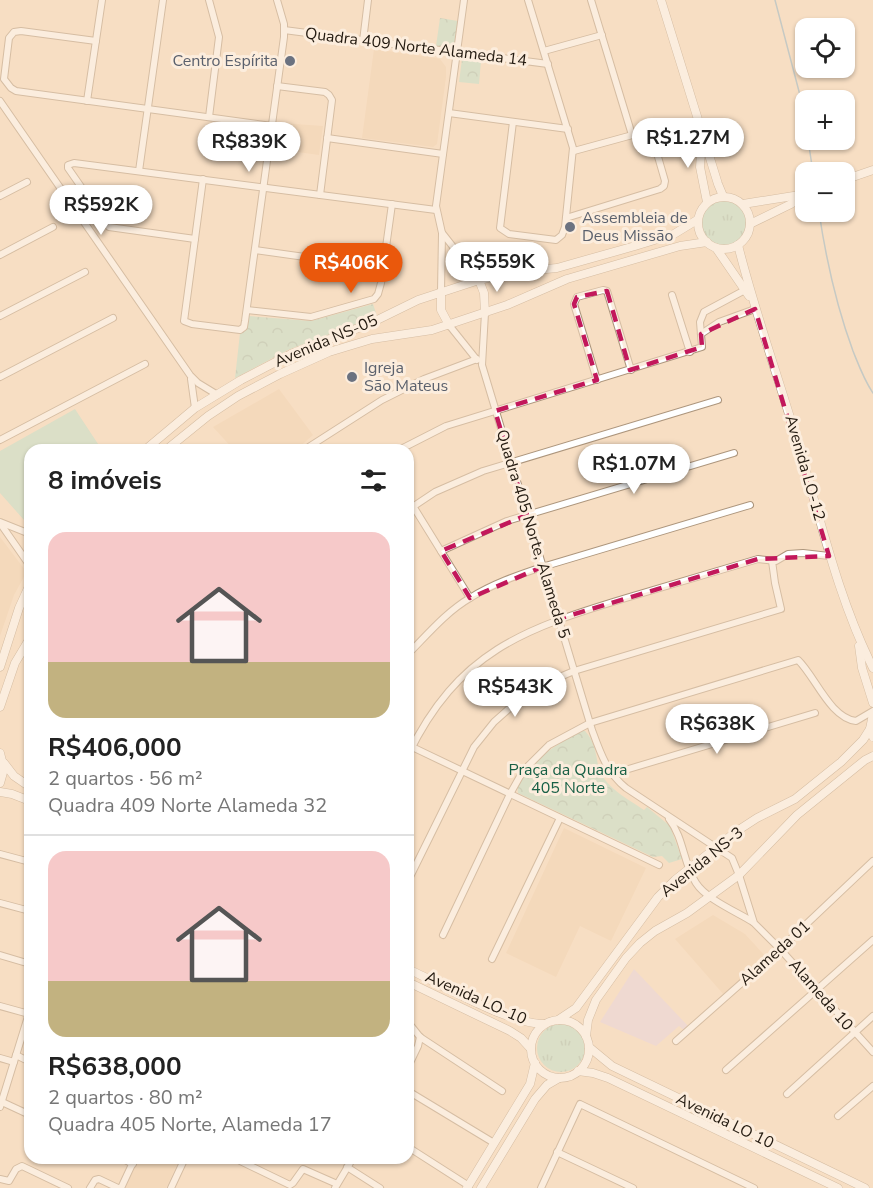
<!DOCTYPE html>
<html lang="pt">
<meta charset="utf-8">
<style>
:root{--surface:#fff;--page:#f6f6f6;--text:#222;--muted:#767676;--line:#e0e0e0;--accent:#ea580c}
body{margin:0;font-family:"Nunito Sans",sans-serif;background:var(--page);color:var(--text);height:100vh;display:flex;flex-direction:column;font-size:22px;white-space:nowrap}
*{box-sizing:border-box;margin:0}
p{font-size:20px;color:var(--muted)}
.icon{flex:none;width:33px;height:33px;fill:none;stroke:currentColor;stroke-width:2;stroke-linecap:round;stroke-linejoin:round}
.map{position:relative;flex:1;overflow:hidden}
.drawer{position:absolute;left:24px;top:444px;width:390px;height:720px;display:flex;flex-direction:column;background:var(--surface);border-radius:18px;box-shadow:0 2px 4px #0004}
.drawer>*{flex:none}
.controls{position:absolute;left:795px;top:18px;display:grid;gap:12px}
.controls a{display:grid;place-items:center;width:60px;height:60px;border-radius:12px;background:var(--surface);box-shadow:0 2px 4px #0004;font-size:30px}
.price{position:absolute;translate:-50% -51px;padding:0 14px;border-radius:21px;background:#fff;color:#222;font-size:20px;line-height:39px;filter:drop-shadow(0 2px 3px #0008)}
.price::after{content:'';position:absolute;left:50%;top:36px;width:18px;height:14px;margin-left:-9px;background:inherit;clip-path:polygon(0 0,100% 0,50% 100%)}
.price.active{background:var(--accent);color:#fff}
ul{padding:0;list-style:none}
li{display:grid;align-content:center;gap:12px;height:318px;padding:0 24px}
li+li{border-top:2px solid var(--line)}
li span{display:grid;place-items:center;height:186px;border-radius:18px;color:#555}
li>.icon{margin-inline-start:auto}
span .icon{width:108px;height:108px;fill:#fffc;stroke-width:1}
li b{font-size:26px}
h2{display:flex;justify-content:space-between;align-items:center;height:72px;padding:0 24px;font-size:26px}
.map>svg:first-child{display:block}
.commercial{fill:#e5d2e2}
.built{fill:#f0d2b1}
.grass{fill:url(#grass-tufts)}
.forest{fill:url(#forest-crowns)}
.garden{fill:#b8dfcc}
.lines{fill:none;stroke-linecap:round;stroke-linejoin:round}
.stream{stroke:#89b0c5;stroke-width:1.5}
.minor-casing{stroke:#ad967d;stroke-width:8}
.tertiary-casing{stroke:#ad967d;stroke-width:9}
.minor{stroke:#fff;stroke-width:6}
.tertiary{stroke:#fff;stroke-width:8}
.marked{fill:none;stroke:#c2185b;stroke-width:4.5;stroke-dasharray:12 8;stroke-linejoin:round}
.worship-dot{fill:#6b7280;stroke:#fceddd;stroke-width:2}
.labels{text-anchor:middle;dominant-baseline:central;stroke-width:6;stroke-linejoin:round;paint-order:stroke}
.street-label{font-size:16px;fill:#231a10;stroke:#fceddd}
.worship-label{font-size:16px;fill:#5b616d;stroke:#fceddd;text-anchor:start}
.park-label{font-size:16px;fill:#186046;stroke:#fceddd}
</style>
<div class="map">
<svg width="873" height="1188" viewBox="0 0 873 1188">
<defs>
<pattern id="grass-tufts" width="24" height="20" patternUnits="userSpaceOnUse" patternTransform="scale(1.5)"><rect width="24" height="20" fill="#b8dfcc"/><path d="M3 7l-1-3M5 7V3M7 7l1-3M15 17l-1-3M17 17v-4M19 17l1-3" fill="none" stroke="#9ebfae"/></pattern>
<pattern id="forest-crowns" width="20" height="18" patternUnits="userSpaceOnUse" patternTransform="scale(1.5)"><rect width="20" height="18" fill="#b8dfcc"/><path d="M2 6a3 3 0 1 1 6 0M12 15a3 3 0 1 1 6 0" fill="none" stroke="#9ebfae"/></pattern>
</defs>
<rect width="100%" height="100%" fill="#f7dec3"/>
<polygon class="commercial" points="634,969 689,1027 685,1031 679,1026 656,1046 600,1022"/>
<g class="built">
<polygon points="374,49 435,58 440,59 446,67 446,77 437,144 433,147 362,138"/>
<polygon points="280,123 323,126 319,155 276,149"/>
<polygon points="279,389 313,435 296,450 234,450 213,427"/>
<polygon points="0,537 25,570 25,575 14,595 0,636"/>
<polygon points="564,828 646,868 611,941 580,926 556,977 506,953"/>
<polygon points="713,915 745,934 767,958 724,995 675,939"/>
<polygon points="139,1158 180,1158 166,1188 125,1188"/>
</g>
<g class="grass">
<circle cx="724" cy="222" r="24"/>
<circle cx="561" cy="1048" r="24"/>
</g>
<g class="forest">
<polygon points="440,18 458,21 455,44 451,48 436,46"/>
<polygon points="462,59 481,61 479,84 459,82"/>
<polygon points="373,304 377,316 288,350 235,378 240,333 246,330 249,316 311,321"/>
<path d="M582,731H585C594,740 596,753 598,765C602,786 628,799 644,810L647,807L670,826L682,859L669,863L662,856L653,857L518,793C513,771 565,738 582,731Z"/>
</g>
<polygon class="garden" points="75,409 102,450 30,450 30,521 24,520 0,493 0,451"/>
<g class="lines">
<g class="stream">
<polyline points="775,0 806,118"/>
<polyline points="808,140 813,172"/>
<path d="M819,212C826,259 836,305 853,351C859,366 864,380 873,393"/>
</g>
<g class="minor-casing">
<g id="minor">
<polyline points="591,0 632,135"/>
<polyline points="284,30 548,64"/>
<polyline points="96,41 21,31 14,32 9,38 4,79 11,88 16,91 272,126"/>
<polyline points="363,41 368,0"/>
<polyline points="544,51 602,35"/>
<polyline points="277,86 325,92 329,95 332,100 320,195"/>
<polyline points="0,101 190,375 198,383 216,394"/>
<polyline points="87,101 102,0"/>
<polyline points="449,113 568,129"/>
<polyline points="209,117 219,37 209,0"/>
<polyline points="513,122 500,228 509,234 556,240 562,235 565,227 573,148 528,0"/>
<polyline points="327,138 443,154"/>
<polyline points="139,171 163,0"/>
<polyline points="203,179 184,321 192,324 240,330 244,327 245,321 284,37 284,24 277,0"/>
<polyline points="0,196 27,182"/>
<polyline points="566,218 660,189 664,186 665,181 652,136 647,131 574,151"/>
<polyline points="443,234 479,280"/>
<polyline points="195,239 109,227 68,168 68,165 74,163 436,210"/>
<polyline points="255,250 383,268"/>
<polyline points="0,255 53,227"/>
<polyline points="441,292 442,233 436,206 464,0"/>
<polyline points="672,295 690,352"/>
<polyline points="247,310 311,317 374,299 378,294 381,283 392,204"/>
<path d="M485,313L482,365L592,730C600,752 607,773 626,788L732,858L739,875L754,923L780,949L873,1052"/>
<polyline points="0,316 85,272"/>
<polyline points="449,325 477,360"/>
<polyline points="701,334 719,322 755,309"/>
<polyline points="0,377 113,318"/>
<polyline points="191,379 195,408"/>
<polyline points="597,380 574,304 577,297 603,290 607,291 631,370"/>
<polyline points="0,440 145,364"/>
<polyline points="304,450 382,400 424,379 477,359"/>
<polyline points="399,450 446,426 702,347 700,322 704,312 745,290"/>
<polyline points="413,506 470,598"/>
<polyline points="408,510 435,492 483,471 718,400"/>
<polyline points="0,522 30,534"/>
<polyline points="0,523 30,566"/>
<polyline points="441,551 507,521 734,453"/>
<path d="M408,654C427,635 446,612 470,598C492,584 518,575 542,567L750,505"/>
<polyline points="408,745 659,865"/>
<path d="M408,755C458,652 523,629 626,598C670,585 714,572 758,559L776,561L788,554L803,553L829,556"/>
<polyline points="612,774 815,713"/>
<path d="M669,819C684,838 683,863 696,883C706,899 737,912 753,922"/>
<polyline points="0,854 30,862"/>
<polyline points="408,881 474,747 494,722 520,699 543,684 574,671 781,609 775,583 772,561"/>
<polyline points="0,903 30,911"/>
<path d="M443,935L510,794L523,771L549,745L590,723L798,660C815,676 830,718 856,721L873,711"/>
<polyline points="0,955 30,964"/>
<polyline points="492,959 560,818"/>
<polyline points="0,1006 29,1014"/>
<polyline points="408,1022 420,1037 502,1091"/>
<polyline points="676,1041 780,949 873,861"/>
<polyline points="16,1055 30,1062"/>
<polyline points="0,1058 14,1062"/>
<polyline points="408,1067 418,1046 420,1037"/>
<polyline points="726,1070 873,940"/>
<polyline points="408,1091 494,1143"/>
<polyline points="787,1094 873,1016"/>
<polyline points="2,1102 30,1115"/>
<polyline points="0,1107 30,1010"/>
<polyline points="838,1116 873,1086"/>
<polyline points="408,1147 469,1186"/>
<polyline points="557,1152 633,1188"/>
<polyline points="121,1158 133,1164"/>
<polyline points="234,1158 290,1185 293,1183 303,1169 337,1184"/>
<polyline points="347,1167 380,1188"/>
<polyline points="0,1179 9,1181 16,1169 22,1166 68,1188"/>
<polyline points="90,1188 95,1180 99,1179 118,1188"/>
<polyline points="121,1188 135,1158"/>
<polyline points="171,1188 185,1158"/>
<polyline points="335,1188 353,1158"/>
<polyline points="541,1188 580,1104 754,1188"/>
</g>
</g>
<g class="tertiary-casing">
<g id="tertiary">
<polyline points="661,0 718,184 723,196"/>
<polyline points="702,138 700,167 707,202"/>
<polyline points="844,180 873,170"/>
<circle cx="724" cy="223" r="26"/>
<polyline points="743,204 806,194"/>
<polyline points="750,224 791,204 799,198"/>
<path d="M738,245C755,313 779,379 799,447C821,521 838,598 873,668"/>
<polyline points="716,248 749,296"/>
<polyline points="479,280 484,293 485,313"/>
<polyline points="441,292 441,310 449,325"/>
<polyline points="145,450 195,408 241,380 291,354 371,323 418,300 479,280 514,272 557,268 635,246 674,234 697,220"/>
<polyline points="166,450 208,416 238,396 280,374 329,352 372,339 432,330 507,305 567,279 680,246 707,242"/>
<polyline points="859,646 862,668 873,703"/>
<polyline points="0,667 19,608 30,584"/>
<polyline points="0,707 15,663 30,638"/>
<polyline points="873,714 870,729 873,737"/>
<polyline points="0,753 4,769 0,783"/>
<polyline points="4,763 14,776 30,787"/>
<polyline points="0,792 12,794 30,801"/>
<path d="M408,969C443,985 508,1024 544,1024"/>
<polyline points="408,982 510,1031 521,1038 531,1049"/>
<polyline points="558,1020 576,1008 658,897 675,880 737,831 757,818 795,799 841,762 863,740 870,729"/>
<circle cx="560" cy="1049" r="29"/>
<polyline points="586,1036 588,1020 596,1000 626,958 640,943 655,931 687,913 739,875 797,815 865,760 873,756"/>
<polyline points="589,1047 612,1066 865,1188"/>
<polyline points="578,1071 593,1073 608,1078 838,1188"/>
<polyline points="467,1188 530,1084 535,1063"/>
<polyline points="481,1188 535,1099 547,1085 559,1078"/>
</g>
</g>
<use href="#minor" class="minor"/>
<use href="#tertiary" class="tertiary"/>
</g>
<path d="M0 0H873V1188H0ZM607,291L630,370L702,347L701,334L755,309L829,556L758,559L558,619L542,567L470,598L441,551L527,515L495,411L597,380L574,304L577,297Z" fill="#f7dec3" fill-opacity=".55" fill-rule="evenodd"/>
<path class="marked" d="M607,291L630,370L702,347L701,334L755,309L829,556L758,559L558,619L542,567L470,598L441,551L527,515L495,411L597,380L574,304L577,297Z"/>
<g class="worship-dot">
<circle cx="290" cy="61" r="6"/>
<circle cx="570" cy="227" r="6"/>
<circle cx="352" cy="377" r="6"/>
</g>
<g class="labels">
<g class="street-label">
<text transform="translate(416 47) rotate(7)">Quadra 409 Norte Alameda 14</text>
<text transform="translate(326 341) rotate(-23)">Avenida NS-05</text>
<text transform="translate(805 468) rotate(74)">Avenida LO-12</text>
<text transform="translate(533 534) rotate(73)">Quadra 405 Norte, Alameda 5</text>
<text transform="translate(702 862) rotate(-39)">Avenida NS-3</text>
<text transform="translate(775 953) rotate(-42)">Alameda 01</text>
<text transform="translate(821 995) rotate(49)">Alameda 10</text>
<text transform="translate(476 998) rotate(24)">Avenida LO-10</text>
<text transform="translate(725 1121) rotate(26)">Avenida LO 10</text>
</g>
<g class="worship-label">
<text x="278" y="61" text-anchor="end">Centro Espírita</text>
<text x="582" y="218">Assembleia de<tspan x="582" dy="18">Deus Missão</tspan></text>
<text x="364" y="368">Igreja<tspan x="364" dy="18">São Mateus</tspan></text>
</g>
<g class="park-label">
<text x="568" y="770">Praça da Quadra<tspan x="568" dy="18">405 Norte</tspan></text>
</g>
</g>
</svg>
<div class="controls">
<a><svg class="icon" aria-label="locate" viewBox="0 0 24 24"><circle cx="12" cy="12" r="6"/><path d="M12 2v4M12 18v4M2 12h4M18 12h4"/></svg></a>
<a>+</a>
<a>−</a>
</div>
<b class="price" style="left:688px;top:169px">R$1.27M</b>
<b class="price" style="left:249px;top:173px">R$839K</b>
<b class="price" style="left:101px;top:236px">R$592K</b>
<b class="price" style="left:497px;top:293px">R$559K</b>
<b class="price active" style="left:351px;top:294px">R$406K</b>
<b class="price" style="left:634px;top:495px">R$1.07M</b>
<b class="price" style="left:515px;top:718px">R$543K</b>
<b class="price" style="left:717px;top:755px">R$638K</b>
<section class="drawer">
<h2>8 imóveis<svg class="icon" aria-label="filters" viewBox="0 0 24 24"><path d="M4 7h16M4 17h16"/><circle cx="9" cy="7" r="2"/><circle cx="15" cy="17" r="2"/></svg></h2>
<ul>
<li><span style="background:linear-gradient(#f6c9c9 70%,#c2b280 0)"><svg class="icon" aria-label="home" viewBox="0 0 24 24"><path d="M3 11l9-7 9 7M6 9v11h12V9"/></svg></span><div><b>R$406,000</b><p>2 quartos · 56 m²</p><p>Quadra 409 Norte Alameda 32</p></div></li>
<li><span style="background:linear-gradient(#f6c9c9 70%,#c2b280 0)"><svg class="icon" aria-label="home" viewBox="0 0 24 24"><path d="M3 11l9-7 9 7M6 9v11h12V9"/></svg></span><div><b>R$638,000</b><p>2 quartos · 80 m²</p><p>Quadra 405 Norte, Alameda 17</p></div></li>
</ul>
</section>
</div>
